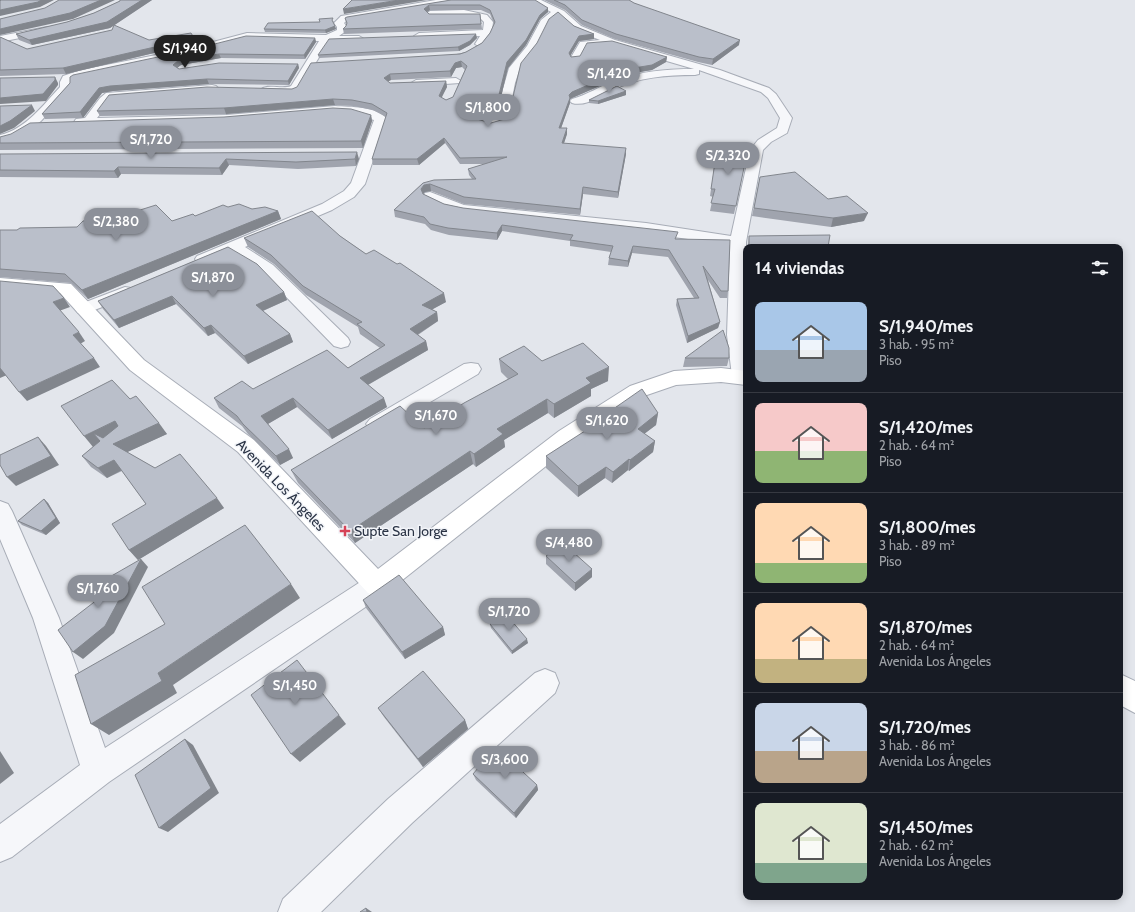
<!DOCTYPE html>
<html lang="es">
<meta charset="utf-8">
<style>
:root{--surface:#171b24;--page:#20242c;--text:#f1f3f6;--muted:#9ea1a6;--line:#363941;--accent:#8c9099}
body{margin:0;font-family:Cabin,sans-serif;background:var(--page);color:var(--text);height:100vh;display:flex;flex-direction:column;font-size:15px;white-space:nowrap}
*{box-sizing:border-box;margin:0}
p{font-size:13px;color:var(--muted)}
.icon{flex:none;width:22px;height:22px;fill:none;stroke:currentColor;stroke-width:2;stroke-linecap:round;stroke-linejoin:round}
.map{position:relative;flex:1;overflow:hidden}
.details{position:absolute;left:743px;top:244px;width:380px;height:656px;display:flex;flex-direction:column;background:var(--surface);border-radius:8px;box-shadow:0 2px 10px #0003}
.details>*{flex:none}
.price{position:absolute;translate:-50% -34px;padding:0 9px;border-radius:14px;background:var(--accent);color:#fff;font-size:13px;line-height:26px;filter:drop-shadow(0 1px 2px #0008)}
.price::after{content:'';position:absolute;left:50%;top:24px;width:12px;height:9px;margin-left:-6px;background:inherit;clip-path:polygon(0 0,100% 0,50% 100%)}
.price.on{background:#222;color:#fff}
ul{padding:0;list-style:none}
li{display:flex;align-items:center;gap:12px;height:100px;padding:0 12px}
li+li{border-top:1px solid var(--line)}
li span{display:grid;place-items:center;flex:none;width:112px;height:80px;border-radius:8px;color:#555}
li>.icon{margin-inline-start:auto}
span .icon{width:48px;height:48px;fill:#fffc;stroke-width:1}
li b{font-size:17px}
h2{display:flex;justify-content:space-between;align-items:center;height:48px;padding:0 12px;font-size:17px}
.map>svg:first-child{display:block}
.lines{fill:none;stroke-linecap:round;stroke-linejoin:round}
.street-casing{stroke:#a8adb7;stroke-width:2}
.secondary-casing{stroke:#a8adb7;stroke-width:2}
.street{fill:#f6f7fa;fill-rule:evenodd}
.secondary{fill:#fff;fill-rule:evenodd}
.wall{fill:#a0a4ae;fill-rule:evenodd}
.shaded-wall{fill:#82868d}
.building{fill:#babfca;stroke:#82868d;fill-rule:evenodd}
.poi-dot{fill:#d64357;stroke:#f3f5f9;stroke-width:1.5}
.labels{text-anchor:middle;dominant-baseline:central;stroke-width:3;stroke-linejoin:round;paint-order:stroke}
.street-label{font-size:14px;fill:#2a3345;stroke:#f3f5f9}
.poi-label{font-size:14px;fill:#2a3345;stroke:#f3f5f9;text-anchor:start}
</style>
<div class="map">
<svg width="1135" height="912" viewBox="0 0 1135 912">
<rect width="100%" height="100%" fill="#e3e6ec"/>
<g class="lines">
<g class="street-casing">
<g id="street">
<path d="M436,0H456L452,3L347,20L344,23L347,27L346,31L339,36H359L364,39L362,41H329L299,90L288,94L266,93L260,90C267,83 282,90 291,86L319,41L247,39L197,52L192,49L194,47L247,33L326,35L337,30V27L334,23L341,16Z"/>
<path d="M530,0H541L564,11L581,26L615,40L720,70L769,88L776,94L792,118L787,133L771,142L763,150L746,242V381L742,383L735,381L732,376L727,335L730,245L646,233L464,213L446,209L425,199L423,196L425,193L430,192L464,205L646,223L731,236L750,150L758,140L777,128L780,118L768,98L761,92L699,70V74L695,75C667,75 638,77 613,90C601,96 585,107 572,103L570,101L572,99C587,95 600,86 615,81C640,71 667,69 694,69L612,45L586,47L579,61H571L570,59L580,42L600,40L575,30L558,15L548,23L536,47L520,68L515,83L507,123L492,127L474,122L472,119L478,115L492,119L497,118L503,89L509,68L527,46L541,20L551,12Z"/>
<polygon points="464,10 487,15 493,22 492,31 483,46 480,47 475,44 480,36 419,39 414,36 419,33 483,30 484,22 480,18 474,16 430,17 426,14 430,11"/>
<polygon points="47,27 52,30 50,32 0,42 0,36"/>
<path d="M161,54L165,55L166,57L165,59L84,76L71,80L70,89L41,121L24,134L0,143V135C26,129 43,105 60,87V82L63,76L81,70Z"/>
<polygon points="456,78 461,81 460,83 416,86 411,83 416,80"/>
<path d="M212,85L216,86L218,88L216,90L113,98L97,118L226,115L335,106C350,107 377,106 387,119L365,184L354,197L332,210L245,247L273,265L348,338L350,342L348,346L341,348L334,346L261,271L232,253L209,262L203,264L197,262L195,259L197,256L322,204L344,191L351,183L374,120L353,114L335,113L226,122L80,126L74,122L76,119L85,118L100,98L106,93Z"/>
<polygon points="125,287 131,288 134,292 131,296 84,314 78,313 75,309 78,305"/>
<polygon points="471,363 478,364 481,369 478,374 384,429 377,432 370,429 366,424 370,419 464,364"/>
<polygon points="0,501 8,504 12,511 59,618 105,748 368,577 377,574 386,577 390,585 386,593 109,782 12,857 0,862 0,824 80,765 33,618 0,539"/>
<polygon points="545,669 555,673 559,683 555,693 412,823 321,912 278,912 283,899 388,799 535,673"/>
</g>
</g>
<g class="secondary-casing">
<g id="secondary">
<polygon points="0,278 71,284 144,360 254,440 378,569 559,431 630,386 674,371 721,368 746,371 746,385 721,382 676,385 644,396 575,443 386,593 377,596 368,593 238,452 130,370 60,293 0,288"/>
<polygon points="1120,674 1135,681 1135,713 1120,705"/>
</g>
</g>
<use href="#street" class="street"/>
<use href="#secondary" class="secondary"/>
</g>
<g class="wall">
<polygon points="120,0 152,0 110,28 32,45 19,40 16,34 67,22 94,13 120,1"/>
<path d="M451,0L548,8V12L540,19L526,45L508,68L496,117L478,114L473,118L491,123L508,118L574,26L594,34V39L579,41L570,56L571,57H667L666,62L652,70L634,73L609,82L572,98L570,99V103L561,128L567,134L564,143L626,154L618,198L583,194L580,215L464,204L431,191L425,192L423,194L444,204L463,208L677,239L728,291L727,298H720L708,280L720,322L718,328L687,343L676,305L677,299L694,298L668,257L632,253L628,267L608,265L609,258L611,252L570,246V241L502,231L497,240L449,235L431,230L425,224L395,217L394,210L423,183L472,179L469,175L468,169L486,164H460L445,143L419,165H373L372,159L386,117L373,110L353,106L335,105L226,114L100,116L97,111L292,89L466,52L482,43L490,33L494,24L490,14L481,10H430L427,12L429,14H480L482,29L344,34L343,29L347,25L345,18ZM462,67L465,70L453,97L446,100L441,97L447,87L446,81L390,83L388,81L391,80L451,77L456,68Z"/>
<polygon points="544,0 629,0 634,3 739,45 712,65 698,62 615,39 582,25 565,10"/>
<polygon points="334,21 333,22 336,29 326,33 265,32 264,29 320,22"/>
<polygon points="0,37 27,49 149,40 196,43 66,74 0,76"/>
<polygon points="315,38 316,42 305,59 221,58 181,65 177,67 179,69 298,64 299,68 289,85 209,84 113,91 102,93 83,118 45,119 42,114 70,83 70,77"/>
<polygon points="477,38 470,45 459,51 319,58 318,55"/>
<polygon points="626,91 626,95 598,104 589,103 589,100"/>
<polygon points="371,115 372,121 363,148 0,150 0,137"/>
<polygon points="720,145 745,163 734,214 710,211 713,197 710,196 715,162 722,162 719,152"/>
<polygon points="0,154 359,159 356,166 298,169 229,165 222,175 121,174 118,178 0,177"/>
<polygon points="760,177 828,199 864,221 831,227 752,216"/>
<polygon points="228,207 278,211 281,219 88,299 71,283 0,277 0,230 17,230 77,227 172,221 195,216"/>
<polygon points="340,236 366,254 446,302 432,309 437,312 438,321 418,335 426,341 428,350 368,385 387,407 332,439 297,407 268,424 293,458 280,465 248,434 242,426 219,408 214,398 348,368 380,348 360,334 358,327 306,295 274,264 248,247 244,238"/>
<polygon points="749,236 828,247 748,247"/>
<polygon points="228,247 284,292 287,300 263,311 290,334 293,342 248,364 215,333 208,336 176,304 119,328 103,309 98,301"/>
<polygon points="685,358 729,358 727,366 683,367"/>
<polygon points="499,359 542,361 608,381 591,389 591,396 554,418 548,413 504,440 505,447 476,467 473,464 355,543 298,483 291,470 424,428 508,379 501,372"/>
<polygon points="130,399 167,434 127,452 224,508 138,560 129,550 146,504 122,471 107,478 91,467 82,456 93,447"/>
<polygon points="658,413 656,425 644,434 655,441 653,452 629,471 628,470 612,483 605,478 578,497 546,468 546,456 586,431 586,428"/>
<polygon points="44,499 48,503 60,523 46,535 22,525 18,521"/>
<polygon points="546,556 592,577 575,591 546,564"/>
<polygon points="363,600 443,627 445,635 405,659 366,608"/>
<polygon points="490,624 528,643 512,654 491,628"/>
<polygon points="378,708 465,720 468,729 423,767 384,717"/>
<polygon points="473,774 537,785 538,790 516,818 476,780"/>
</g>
<g class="shaded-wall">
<polygon points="41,0 54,0 40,7 0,16 0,10"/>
<polygon points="101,0 115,0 73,19 0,35 0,29"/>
<polygon points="142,0 152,0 110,28 32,45 29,40"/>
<polygon points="399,0 427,0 344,14 343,9"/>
<polygon points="429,5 430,10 424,14 424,9"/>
<polygon points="548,8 548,12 540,19 526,45 508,68 496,117 495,111 507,62 540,15"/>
<polygon points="335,26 336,29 326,33 325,30"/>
<polygon points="476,34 477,38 470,45 459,51 458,47"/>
<polygon points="594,34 594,39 579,41 569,58 569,53 579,36"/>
<polygon points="194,38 196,43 66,74 63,68"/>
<polygon points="315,38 316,42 305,59 304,55"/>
<polygon points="740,40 739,45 712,65 713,59"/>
<polygon points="219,54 221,58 181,65 175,70 173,65 179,60"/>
<polygon points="667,57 666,62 652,70 634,73 609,82 572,98 570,99 570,103 559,134 559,128 569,95 572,92 609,76"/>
<polygon points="461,61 462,67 456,68 451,77 450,71 455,63"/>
<polygon points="298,64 299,68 289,85 288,81"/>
<polygon points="390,74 391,80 385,83 384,78"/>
<polygon points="55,77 58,83 58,85 46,101 0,104 0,98"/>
<polygon points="207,79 209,84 113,91 102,93 83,118 80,112 99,88 110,86"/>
<polygon points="446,81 447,87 440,101 439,96"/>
<polygon points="626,91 626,95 598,104 598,101"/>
<polygon points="333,99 335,105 226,114 224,108"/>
<polygon points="32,105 35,111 14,128 0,134 0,126"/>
<polygon points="478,108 478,114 471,120 470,114"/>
<polygon points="371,115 372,121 363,148 361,141"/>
<polygon points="567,128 567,134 562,149 562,143"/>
<polygon points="444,138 445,143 419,165 417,159"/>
<polygon points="626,148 626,154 618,198 618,192"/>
<polygon points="357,152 359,159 356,166 355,159"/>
<polygon points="226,159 229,165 222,175 219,168"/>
<polygon points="118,167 121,174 118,178 114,171"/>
<polygon points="430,184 431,191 425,192 422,195 421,189 424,185"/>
<polygon points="583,187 583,194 580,215 580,209"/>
<polygon points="278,211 281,219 88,299 82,290"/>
<polygon points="868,213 864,221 831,227 833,218"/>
<polygon points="502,225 502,231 497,240 497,233"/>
<polygon points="633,246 632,253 628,267 628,261"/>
<polygon points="284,292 287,300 260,312 256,305"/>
<polygon points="444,293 446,302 424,314 422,305"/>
<polygon points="172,296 176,304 119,328 114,320"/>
<polygon points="64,298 70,307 59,311 53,302"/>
<polygon points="437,312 438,321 412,338 410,329"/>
<polygon points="720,322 718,328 687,343 688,336"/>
<polygon points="211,325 215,333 208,336 204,328"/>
<polygon points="79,332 85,341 80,344 73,335"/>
<polygon points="290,334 293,342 248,364 244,356"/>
<polygon points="426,341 428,350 364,387 360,378"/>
<polygon points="94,358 100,367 27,401 19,392"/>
<polygon points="609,367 608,381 591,389 591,396 554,418 554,404 586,378"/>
<polygon points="0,368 7,375 0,378"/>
<polygon points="293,398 297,407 266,425 261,416"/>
<polygon points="384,398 387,407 332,439 328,430"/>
<polygon points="547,399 548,413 504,440 505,447 476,467 474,454 497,429"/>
<polygon points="658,413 656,425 636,440 638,429"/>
<polygon points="115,421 123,432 93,447 84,436"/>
<polygon points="159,423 167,434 121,455 113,444"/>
<polygon points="38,437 46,446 59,465 16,486 7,477"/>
<polygon points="655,441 653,452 629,471 630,460"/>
<polygon points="289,449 293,458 280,465 276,456"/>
<polygon points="470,451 473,464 355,543 350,531"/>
<polygon points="629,459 628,470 612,483 613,472"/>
<polygon points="114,460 122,470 107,478 98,468"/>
<polygon points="606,467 605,478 578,497 578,486"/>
<polygon points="217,498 224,508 138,560 129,550"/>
<polygon points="44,499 48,503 60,523 46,535 41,531"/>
<polygon points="141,559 148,567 114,633 83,659 73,652"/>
<polygon points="592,569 592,577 575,591 575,583"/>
<polygon points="291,584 300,598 173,685 177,693 109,735 91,724 158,673"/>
<polygon points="443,627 445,635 405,659 402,652"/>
<polygon points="527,639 528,643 512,654 512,651"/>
<polygon points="339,715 346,724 300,762 291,754"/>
<polygon points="465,720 468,729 423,767 418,759"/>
<polygon points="185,739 193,745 219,793 168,832 159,828"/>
<polygon points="0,751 14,773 0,784"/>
<polygon points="537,785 538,790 516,818 514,813"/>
<polygon points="366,908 372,912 373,912 367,912"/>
</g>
<g class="building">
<polygon points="1,0 41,0 38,2 0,10 0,1"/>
<polygon points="59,0 101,0 70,13 0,29 0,19 45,8"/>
<polygon points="120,0 142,0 107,22 29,40 16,34 67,22 94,13 120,1"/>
<polygon points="352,0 399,0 343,9"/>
<path d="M451,0H535L548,8L540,15L526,40L507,62L495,111L478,108L470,114L473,118L491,123L508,118L521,63L537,43L549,19L558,12L574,26L594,34L579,36L569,53L571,57L580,56L587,43L612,41L667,57L652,65L634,68L609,76L572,92L569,95L570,98L559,128H567L562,143L626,148L618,192L583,187L580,209L464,197L430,184L424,185L421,189L423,194L444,204L463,208L678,232L675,239L730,240L728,291H721L703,266L720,322L688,336L677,299L699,298L669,250L633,246L628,261L609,258L613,246L570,240L573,235L502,225L497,233L448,228L430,224L424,217L394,210L423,183L434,180L476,179L468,169L507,157L460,158L444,138L417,159H372L387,113L372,104L352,100L333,99L224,108L97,111L109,95L207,87L292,89L297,87L311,63L460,54L466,52L482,43L490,33L495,22L490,10L480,5H429L424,9L429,14H480L481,24L343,29L346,26L347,23L345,18L347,17ZM461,61L467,66L453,97L446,100L439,96L446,81L390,83L384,78L390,74L450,71L455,63Z"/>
<polygon points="554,0 629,0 634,3 740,40 713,59 699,57 616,34 582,20 565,5"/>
<polygon points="333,18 332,20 335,26 325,30 264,29 268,23 320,22 319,19"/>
<polygon points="114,25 149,40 191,33 194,38 63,68 0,70 0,37 27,49 112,30"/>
<polygon points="476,34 470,41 458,47 318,55 329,39"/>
<polygon points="246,36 315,38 304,55 219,54 179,60 173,65 179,69 219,63 298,64 288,81 207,79 110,86 99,88 80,112 42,114 70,83 70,77 73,75 191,50"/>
<polygon points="55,77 55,80 43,94 0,98 0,78"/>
<polygon points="617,86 626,91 598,101 589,100"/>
<polygon points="32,105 10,121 0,126 0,106"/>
<polygon points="333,108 351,109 371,115 361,141 0,143 0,137 11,134 30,123 224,117"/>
<polygon points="720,145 739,145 745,163 736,206 711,203 715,189 711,189 715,162 725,162"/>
<polygon points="357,152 355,159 296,162 226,159 219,168 118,167 114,171 0,170 0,154"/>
<polygon points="795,172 828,199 847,196 868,213 833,218 754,208 760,177"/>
<polygon points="239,204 252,209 265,207 278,211 82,290 65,274 0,269 0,230 17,230 20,228 77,227 83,221 121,216 156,205 172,221 193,214 195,216 223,205 228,207"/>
<polygon points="312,211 340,236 366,254 374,250 397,264 400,263 444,293 422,305 437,312 410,329 426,341 360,378 384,398 328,430 293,398 261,416 289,449 276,456 243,424 237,416 214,398 242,381 253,389 327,350 348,368 385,345 357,324 362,322 303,286 271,255 244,238"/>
<polygon points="830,235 828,247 749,247 749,236"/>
<polygon points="228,247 257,264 284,292 256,305 290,334 244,356 211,325 204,328 172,296 114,320 98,301"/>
<polygon points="0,281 53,286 64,298 53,302 79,332 73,335 94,358 19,392 0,368"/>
<polygon points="723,330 729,348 729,358 685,358"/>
<polygon points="583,343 609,367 586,378 591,383 554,404 547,399 497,429 503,434 474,454 470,451 350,531 291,470 400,406 424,428 464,403 518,374 499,359 524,346 542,361"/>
<polygon points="112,380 130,399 136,396 159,423 113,444 155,468 180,454 217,498 129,550 112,524 146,504 114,460 98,468 82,456 100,441 93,433 103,438 118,426 115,421 84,436 61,406"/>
<polygon points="642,389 658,413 638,429 655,441 630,460 629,459 613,472 606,467 578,486 546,456 588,429 586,428"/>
<polygon points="38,437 51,456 7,477 0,465 0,455"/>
<polygon points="44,499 56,518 41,531 18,521"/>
<polygon points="245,525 291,584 158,673 162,681 91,724 75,675 165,624 142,587"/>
<polygon points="563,543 592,569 575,583 546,556"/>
<polygon points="141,559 105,626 73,652 58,630 102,596 94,586"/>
<polygon points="399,575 443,627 402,652 363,600"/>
<polygon points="505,613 527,639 512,651 490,624"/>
<polygon points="297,660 339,715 291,754 251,695"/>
<polygon points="423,671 465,720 418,759 378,708"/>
<polygon points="185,739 211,788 159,828 135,775"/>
<polygon points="496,747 537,785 514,813 473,774"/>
<polygon points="366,908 367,912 360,912"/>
</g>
<path class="poi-dot" d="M343 525h4v4h4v4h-4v4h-4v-4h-4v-4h4z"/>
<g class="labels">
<g class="street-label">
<text transform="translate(281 485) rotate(46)">Avenida Los Ángeles</text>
</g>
<g class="poi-label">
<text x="354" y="531">Supte San Jorge</text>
</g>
</g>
</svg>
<b class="price on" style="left:185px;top:69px">S/1,940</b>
<b class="price" style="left:609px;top:94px">S/1,420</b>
<b class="price" style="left:488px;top:128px">S/1,800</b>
<b class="price" style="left:151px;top:160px">S/1,720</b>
<b class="price" style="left:728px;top:176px">S/2,320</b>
<b class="price" style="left:116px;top:242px">S/2,380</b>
<b class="price" style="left:213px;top:298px">S/1,870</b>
<b class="price" style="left:436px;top:436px">S/1,670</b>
<b class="price" style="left:607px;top:441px">S/1,620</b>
<b class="price" style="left:569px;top:563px">S/4,480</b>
<b class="price" style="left:98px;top:609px">S/1,760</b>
<b class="price" style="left:509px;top:632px">S/1,720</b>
<b class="price" style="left:295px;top:706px">S/1,450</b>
<b class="price" style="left:505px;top:780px">S/3,600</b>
<section class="details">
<h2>14 viviendas<svg class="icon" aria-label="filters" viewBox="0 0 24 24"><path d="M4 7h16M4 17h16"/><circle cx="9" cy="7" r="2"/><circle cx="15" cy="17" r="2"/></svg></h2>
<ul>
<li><span style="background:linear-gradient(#a9c7e8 60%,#9aa5b1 0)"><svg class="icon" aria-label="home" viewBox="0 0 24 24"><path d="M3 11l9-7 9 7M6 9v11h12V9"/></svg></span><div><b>S/1,940/mes</b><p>3 hab. · 95 m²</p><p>Piso</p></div></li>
<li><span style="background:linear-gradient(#f6c9c9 60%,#8fb573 0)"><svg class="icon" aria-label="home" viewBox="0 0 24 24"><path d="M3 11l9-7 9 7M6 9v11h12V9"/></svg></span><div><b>S/1,420/mes</b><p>2 hab. · 64 m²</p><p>Piso</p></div></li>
<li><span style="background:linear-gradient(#ffd9b3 75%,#8fb573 0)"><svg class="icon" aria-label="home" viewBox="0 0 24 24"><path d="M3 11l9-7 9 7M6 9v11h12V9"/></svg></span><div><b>S/1,800/mes</b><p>3 hab. · 89 m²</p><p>Piso</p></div></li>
<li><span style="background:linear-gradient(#ffd9b3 70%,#c2b280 0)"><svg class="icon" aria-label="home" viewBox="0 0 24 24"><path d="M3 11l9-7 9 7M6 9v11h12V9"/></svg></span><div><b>S/1,870/mes</b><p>2 hab. · 64 m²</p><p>Avenida Los Ángeles</p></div></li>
<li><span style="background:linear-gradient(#c9d6e8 60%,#b9a48a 0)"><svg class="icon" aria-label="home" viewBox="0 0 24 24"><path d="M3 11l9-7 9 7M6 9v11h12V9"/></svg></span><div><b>S/1,720/mes</b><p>3 hab. · 86 m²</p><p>Avenida Los Ángeles</p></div></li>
<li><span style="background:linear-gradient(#dfe7d0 75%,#7fa58c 0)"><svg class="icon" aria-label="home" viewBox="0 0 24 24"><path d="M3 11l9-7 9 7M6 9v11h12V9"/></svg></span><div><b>S/1,450/mes</b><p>2 hab. · 62 m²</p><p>Avenida Los Ángeles</p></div></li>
</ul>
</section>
</div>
